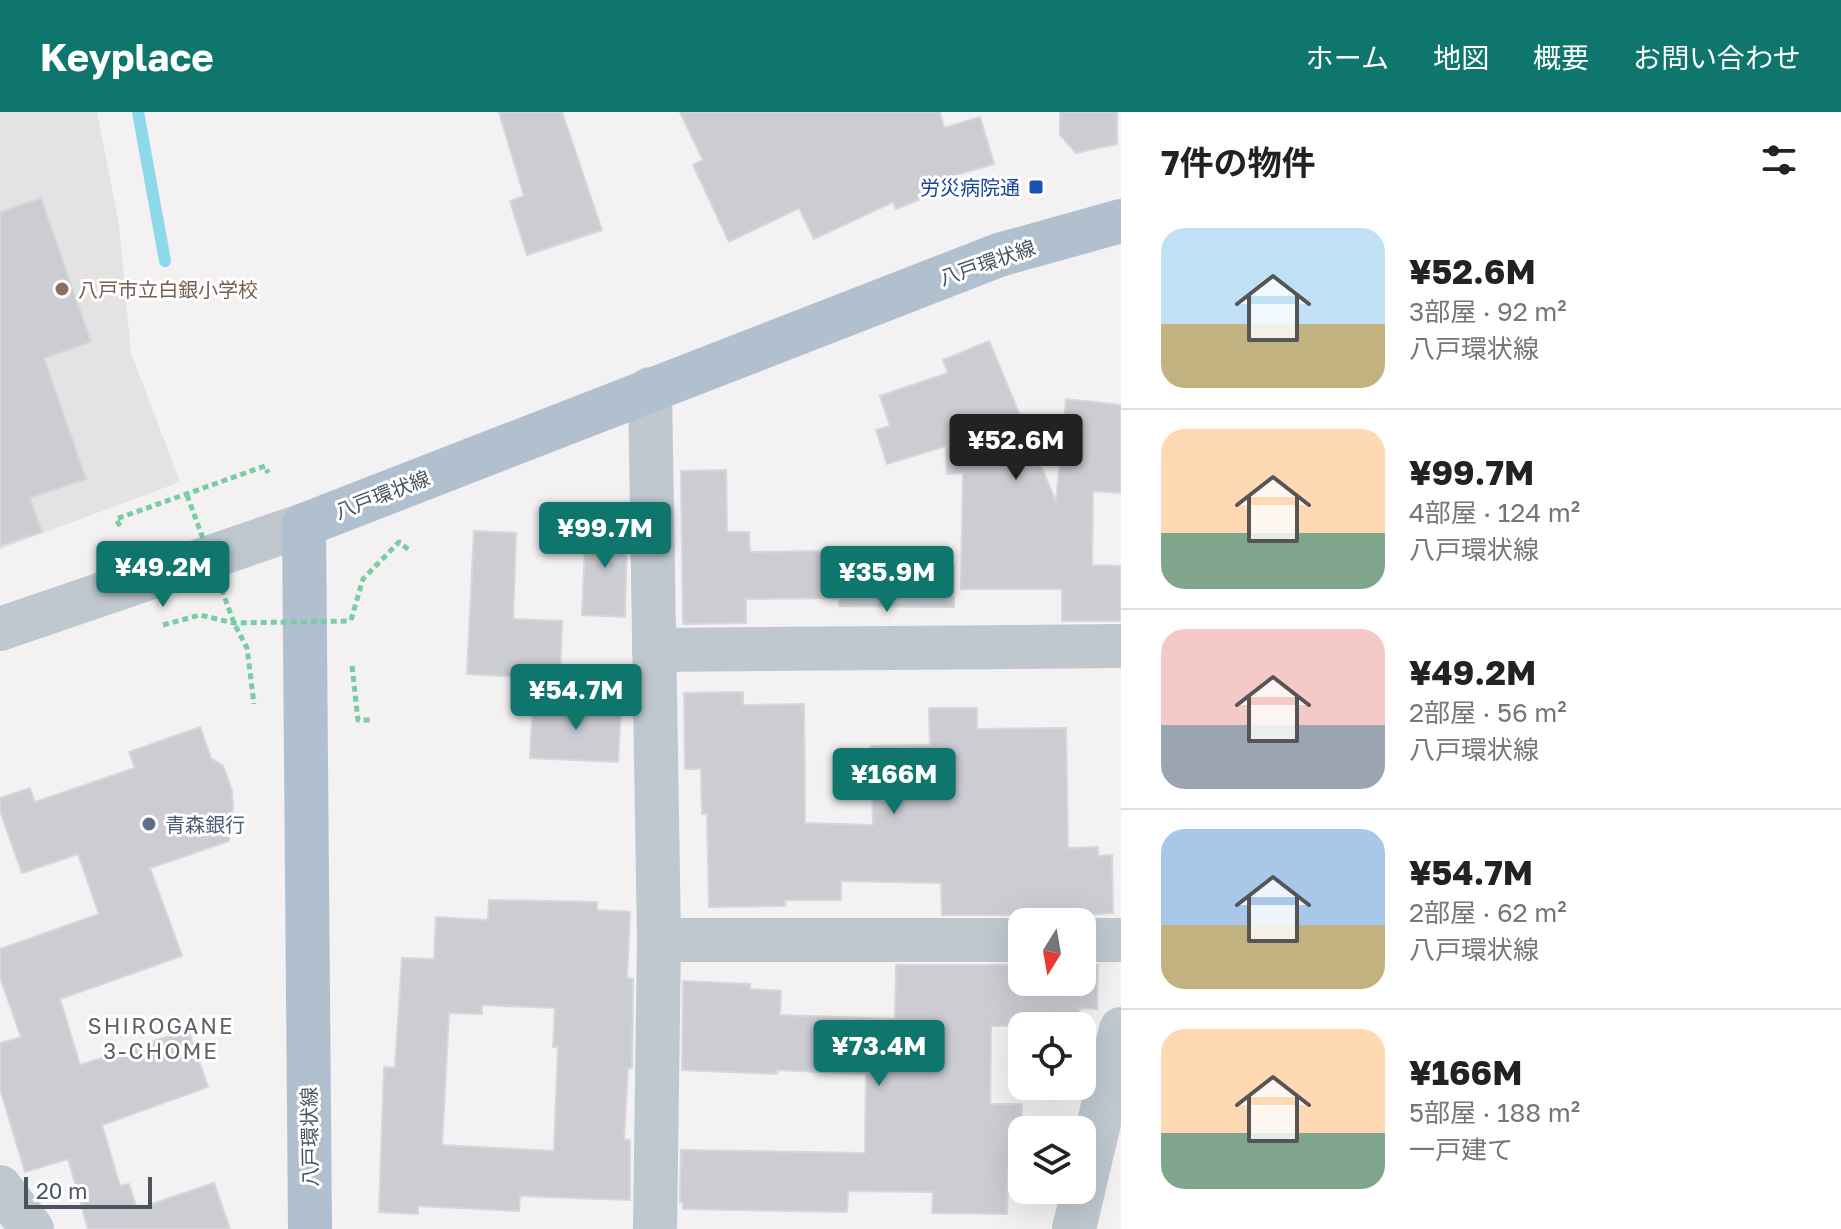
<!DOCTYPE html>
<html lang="ja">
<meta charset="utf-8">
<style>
:root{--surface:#fff;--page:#f6f6f6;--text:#222;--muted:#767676;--line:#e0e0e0;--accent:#0f766e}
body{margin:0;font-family:"Golos Text","Noto Sans JP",sans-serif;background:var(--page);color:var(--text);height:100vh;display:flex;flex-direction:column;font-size:30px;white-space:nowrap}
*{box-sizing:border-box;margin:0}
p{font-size:26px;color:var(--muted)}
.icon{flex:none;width:44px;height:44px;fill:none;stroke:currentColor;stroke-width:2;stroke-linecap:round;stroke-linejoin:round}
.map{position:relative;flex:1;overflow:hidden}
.details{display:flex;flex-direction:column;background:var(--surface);width:720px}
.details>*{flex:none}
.needle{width:52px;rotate:191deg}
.buttons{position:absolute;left:1008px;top:796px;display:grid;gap:16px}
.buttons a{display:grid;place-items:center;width:88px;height:88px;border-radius:16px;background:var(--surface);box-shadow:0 8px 32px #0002;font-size:40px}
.scale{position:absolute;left:24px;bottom:20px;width:128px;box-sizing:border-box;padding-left:8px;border:4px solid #49545e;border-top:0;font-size:22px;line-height:28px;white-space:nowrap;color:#49545e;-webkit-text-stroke:6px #fff;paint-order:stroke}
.price{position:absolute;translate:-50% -68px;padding:0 18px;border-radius:8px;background:var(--accent);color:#fff;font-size:26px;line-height:52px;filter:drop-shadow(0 2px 4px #0008)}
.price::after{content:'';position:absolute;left:50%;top:48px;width:24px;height:18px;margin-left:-12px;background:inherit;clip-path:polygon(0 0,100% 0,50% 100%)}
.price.on{background:#222;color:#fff}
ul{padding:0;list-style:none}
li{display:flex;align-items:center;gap:24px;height:200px;padding:0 40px}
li+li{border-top:2px solid var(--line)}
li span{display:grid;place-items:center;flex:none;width:224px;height:160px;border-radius:24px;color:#555}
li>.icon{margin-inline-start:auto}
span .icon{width:96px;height:96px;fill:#fffc;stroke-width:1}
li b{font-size:34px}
h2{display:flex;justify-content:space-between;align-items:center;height:96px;padding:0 40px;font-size:34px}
header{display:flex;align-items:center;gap:48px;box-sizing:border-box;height:112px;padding:0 40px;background:var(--accent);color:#fff}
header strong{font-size:38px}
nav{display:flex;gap:44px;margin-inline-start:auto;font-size:28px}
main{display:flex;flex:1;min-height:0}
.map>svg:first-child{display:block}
.education{fill:#e4e2e3}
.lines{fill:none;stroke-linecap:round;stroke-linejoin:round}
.stream{stroke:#8ed8ec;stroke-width:12}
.building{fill:#cbcdd3;stroke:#d5d7dc;stroke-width:2;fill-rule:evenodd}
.path{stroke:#79cda4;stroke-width:5;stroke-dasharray:6 4;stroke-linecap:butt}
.minor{stroke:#bfc8cf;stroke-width:44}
.tertiary{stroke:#bfc8cf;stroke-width:44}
.primary{stroke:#b1c0cf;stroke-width:44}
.path-bridge{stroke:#79cda4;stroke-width:5;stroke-dasharray:6 4;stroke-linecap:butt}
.transit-dot{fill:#1a4fb4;stroke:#fff;stroke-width:3}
.education-dot{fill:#8d6e63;stroke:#fff;stroke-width:3}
.service-dot{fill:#5c6f8a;stroke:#fff;stroke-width:3}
.labels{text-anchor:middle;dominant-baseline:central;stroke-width:6;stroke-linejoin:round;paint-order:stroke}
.transit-label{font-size:20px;fill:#164399;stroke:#fff;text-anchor:end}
.street-label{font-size:20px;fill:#49545e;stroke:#fff}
.education-label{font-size:20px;fill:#785e54;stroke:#fff;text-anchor:start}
.service-label{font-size:20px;fill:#4e5e75;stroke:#fff;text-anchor:start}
.neighbourhood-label{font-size:22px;letter-spacing:2px;fill:#5d6166;stroke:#fff}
</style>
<header>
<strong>Keyplace</strong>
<nav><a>ホーム</a><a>地図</a><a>概要</a><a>お問い合わせ</a></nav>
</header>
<main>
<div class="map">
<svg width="1121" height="1117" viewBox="0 0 1121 1117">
<rect width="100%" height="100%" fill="#f3f1f1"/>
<polygon class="education" points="0,0 97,0 119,113 131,241 180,370 0,437"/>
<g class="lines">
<polyline class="stream" points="138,0 165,149"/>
</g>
<g class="building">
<polygon points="499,0 562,0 602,118 527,143 510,89 524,84"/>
<polygon points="680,0 940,0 944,16 980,5 994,52 932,70 936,81 896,97 893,90 814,127 799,96 729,130 693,53 703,48"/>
<polygon points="1060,0 1117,0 1117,32 1076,41 1060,23"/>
<polygon points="41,86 91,230 44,246 86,367 30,386 42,420 0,434 0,100"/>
<polygon points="989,229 1056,390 1066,287 1121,293 1121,381 1093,379 1092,453 1121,454 1121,509 1062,509 1062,477 961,477 963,361 947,362 946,334 887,352 876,318 890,314 880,284 948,261 943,248"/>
<polygon points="726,358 727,420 749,420 750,440 829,439 829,451 954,453 954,495 839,494 839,486 746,487 746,511 683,512 681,359"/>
<polygon points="586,410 627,412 625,505 582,503"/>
<polygon points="474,419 516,421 513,507 562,509 560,575 523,573 524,565 467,562"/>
<polygon points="743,580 743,593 804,592 805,711 873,713 871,634 930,633 929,596 977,596 977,617 1066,616 1068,736 1098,735 1098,744 1112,743 1113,801 1081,803 1066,810 1038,810 1022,803 942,803 941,771 841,769 841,788 785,788 785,794 709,795 707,702 702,702 701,657 685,657 684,581"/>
<polygon points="533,591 621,594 618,650 530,646"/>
<polygon points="200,615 211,646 223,654 232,679 233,695 229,729 150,756 182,844 60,887 80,953 188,918 208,975 102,1013 120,1074 129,1072 137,1097 214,1071 230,1117 88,1117 68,1047 25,1060 0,977 0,931 21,925 0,865 0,837 99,802 78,742 22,761 0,699 0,686 30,676 35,690 135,656 129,640"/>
<path d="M489,788L597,790V798L630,800L627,866L633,867L632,956H628L624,1027L630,1028V1088L520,1084L519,1099L418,1094V1102L379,1100L384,955L395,956L402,846L434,847L436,805L488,808ZM482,893L555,896L553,935H558L554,1039L442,1033L449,901L482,902Z"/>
<polygon points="896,853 1022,853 1022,870 1082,870 1082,853 1098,853 1097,897 1080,896 1079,914 991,914 990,992 1022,992 1022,1058 1008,1058 1007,1102 932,1101 933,1080 848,1079 847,1100 683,1097 683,1090 680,1090 681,1038 865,1041 866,962 777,958 777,962 682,958 683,869 750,872 750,877 781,879 780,903 895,907"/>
</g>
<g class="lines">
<g class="path">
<polyline points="120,414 116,407 265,354 268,361"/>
<polyline points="351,508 363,467 399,430 409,438"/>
<polyline points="352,554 358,608 371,608"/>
</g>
<g class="minor">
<polyline points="650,277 659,828 655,1117"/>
<polyline points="654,538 1121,534"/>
<polyline points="659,828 1022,828"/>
<polyline points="1082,828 1121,828"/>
<polyline points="0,1075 32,1117"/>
<polyline points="1074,1117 1121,917"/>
</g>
<polyline class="tertiary" points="0,517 304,413"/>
<polyline class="primary" points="310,1117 304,413 999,143 1121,109"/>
<g class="path-bridge">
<polyline points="187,383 234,511 247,536 254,592"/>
<polyline points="163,513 200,503 234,511 351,509"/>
</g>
</g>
<rect class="transit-dot" x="1028" y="67" width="16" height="16" rx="4"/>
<circle class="education-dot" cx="62" cy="177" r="8"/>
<circle class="service-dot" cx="149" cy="712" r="8"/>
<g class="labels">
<g class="transit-label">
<text x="1020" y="75">労災病院通</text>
</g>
<g class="street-label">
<text transform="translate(987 150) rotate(-19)">八戸環状線</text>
<text transform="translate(382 382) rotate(-21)">八戸環状線</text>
<text transform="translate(309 1025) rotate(-91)">八戸環状線</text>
</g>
<g class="education-label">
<text x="78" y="177">八戸市立白銀小学校</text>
</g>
<g class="service-label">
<text x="165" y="712">青森銀行</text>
</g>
<g class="neighbourhood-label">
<text x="161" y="913">SHIROGANE<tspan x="161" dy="25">3-CHOME</tspan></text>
</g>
</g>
</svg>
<div class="buttons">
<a><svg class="needle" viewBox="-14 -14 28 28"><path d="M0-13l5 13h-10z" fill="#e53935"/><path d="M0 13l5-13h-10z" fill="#767676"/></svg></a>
<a><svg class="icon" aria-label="locate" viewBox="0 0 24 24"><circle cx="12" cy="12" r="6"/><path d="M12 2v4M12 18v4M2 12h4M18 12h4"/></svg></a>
<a><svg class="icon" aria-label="layers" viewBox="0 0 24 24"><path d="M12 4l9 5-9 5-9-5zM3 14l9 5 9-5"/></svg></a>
</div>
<div class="scale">20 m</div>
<b class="price on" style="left:1016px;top:370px">¥52.6M</b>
<b class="price" style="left:605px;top:458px">¥99.7M</b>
<b class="price" style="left:163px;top:497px">¥49.2M</b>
<b class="price" style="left:887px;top:502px">¥35.9M</b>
<b class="price" style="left:576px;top:620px">¥54.7M</b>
<b class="price" style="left:894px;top:704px">¥166M</b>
<b class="price" style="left:879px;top:976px">¥73.4M</b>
</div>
<section class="details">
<h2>7件の物件<svg class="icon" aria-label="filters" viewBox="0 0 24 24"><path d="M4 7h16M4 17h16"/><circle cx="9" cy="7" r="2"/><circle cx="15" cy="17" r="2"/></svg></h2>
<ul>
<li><span style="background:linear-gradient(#bfe0f5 60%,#c2b280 0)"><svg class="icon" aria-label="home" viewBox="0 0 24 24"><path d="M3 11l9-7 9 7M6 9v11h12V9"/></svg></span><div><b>¥52.6M</b><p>3部屋 · 92 m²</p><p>八戸環状線</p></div></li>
<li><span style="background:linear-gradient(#ffd9b3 65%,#7fa58c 0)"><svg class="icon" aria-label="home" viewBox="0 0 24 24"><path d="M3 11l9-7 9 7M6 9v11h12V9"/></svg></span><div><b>¥99.7M</b><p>4部屋 · 124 m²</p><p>八戸環状線</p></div></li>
<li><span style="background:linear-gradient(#f6c9c9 60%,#9aa5b1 0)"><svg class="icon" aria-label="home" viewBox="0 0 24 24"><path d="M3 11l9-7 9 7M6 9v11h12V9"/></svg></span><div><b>¥49.2M</b><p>2部屋 · 56 m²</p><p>八戸環状線</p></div></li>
<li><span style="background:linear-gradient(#a9c7e8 60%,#c2b280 0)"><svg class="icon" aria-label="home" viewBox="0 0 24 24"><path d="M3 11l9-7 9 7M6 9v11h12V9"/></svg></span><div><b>¥54.7M</b><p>2部屋 · 62 m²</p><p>八戸環状線</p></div></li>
<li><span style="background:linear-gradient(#ffd9b3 65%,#7fa58c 0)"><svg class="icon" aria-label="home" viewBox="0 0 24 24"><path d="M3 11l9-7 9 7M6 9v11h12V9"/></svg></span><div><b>¥166M</b><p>5部屋 · 188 m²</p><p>一戸建て</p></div></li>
</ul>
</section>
</main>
